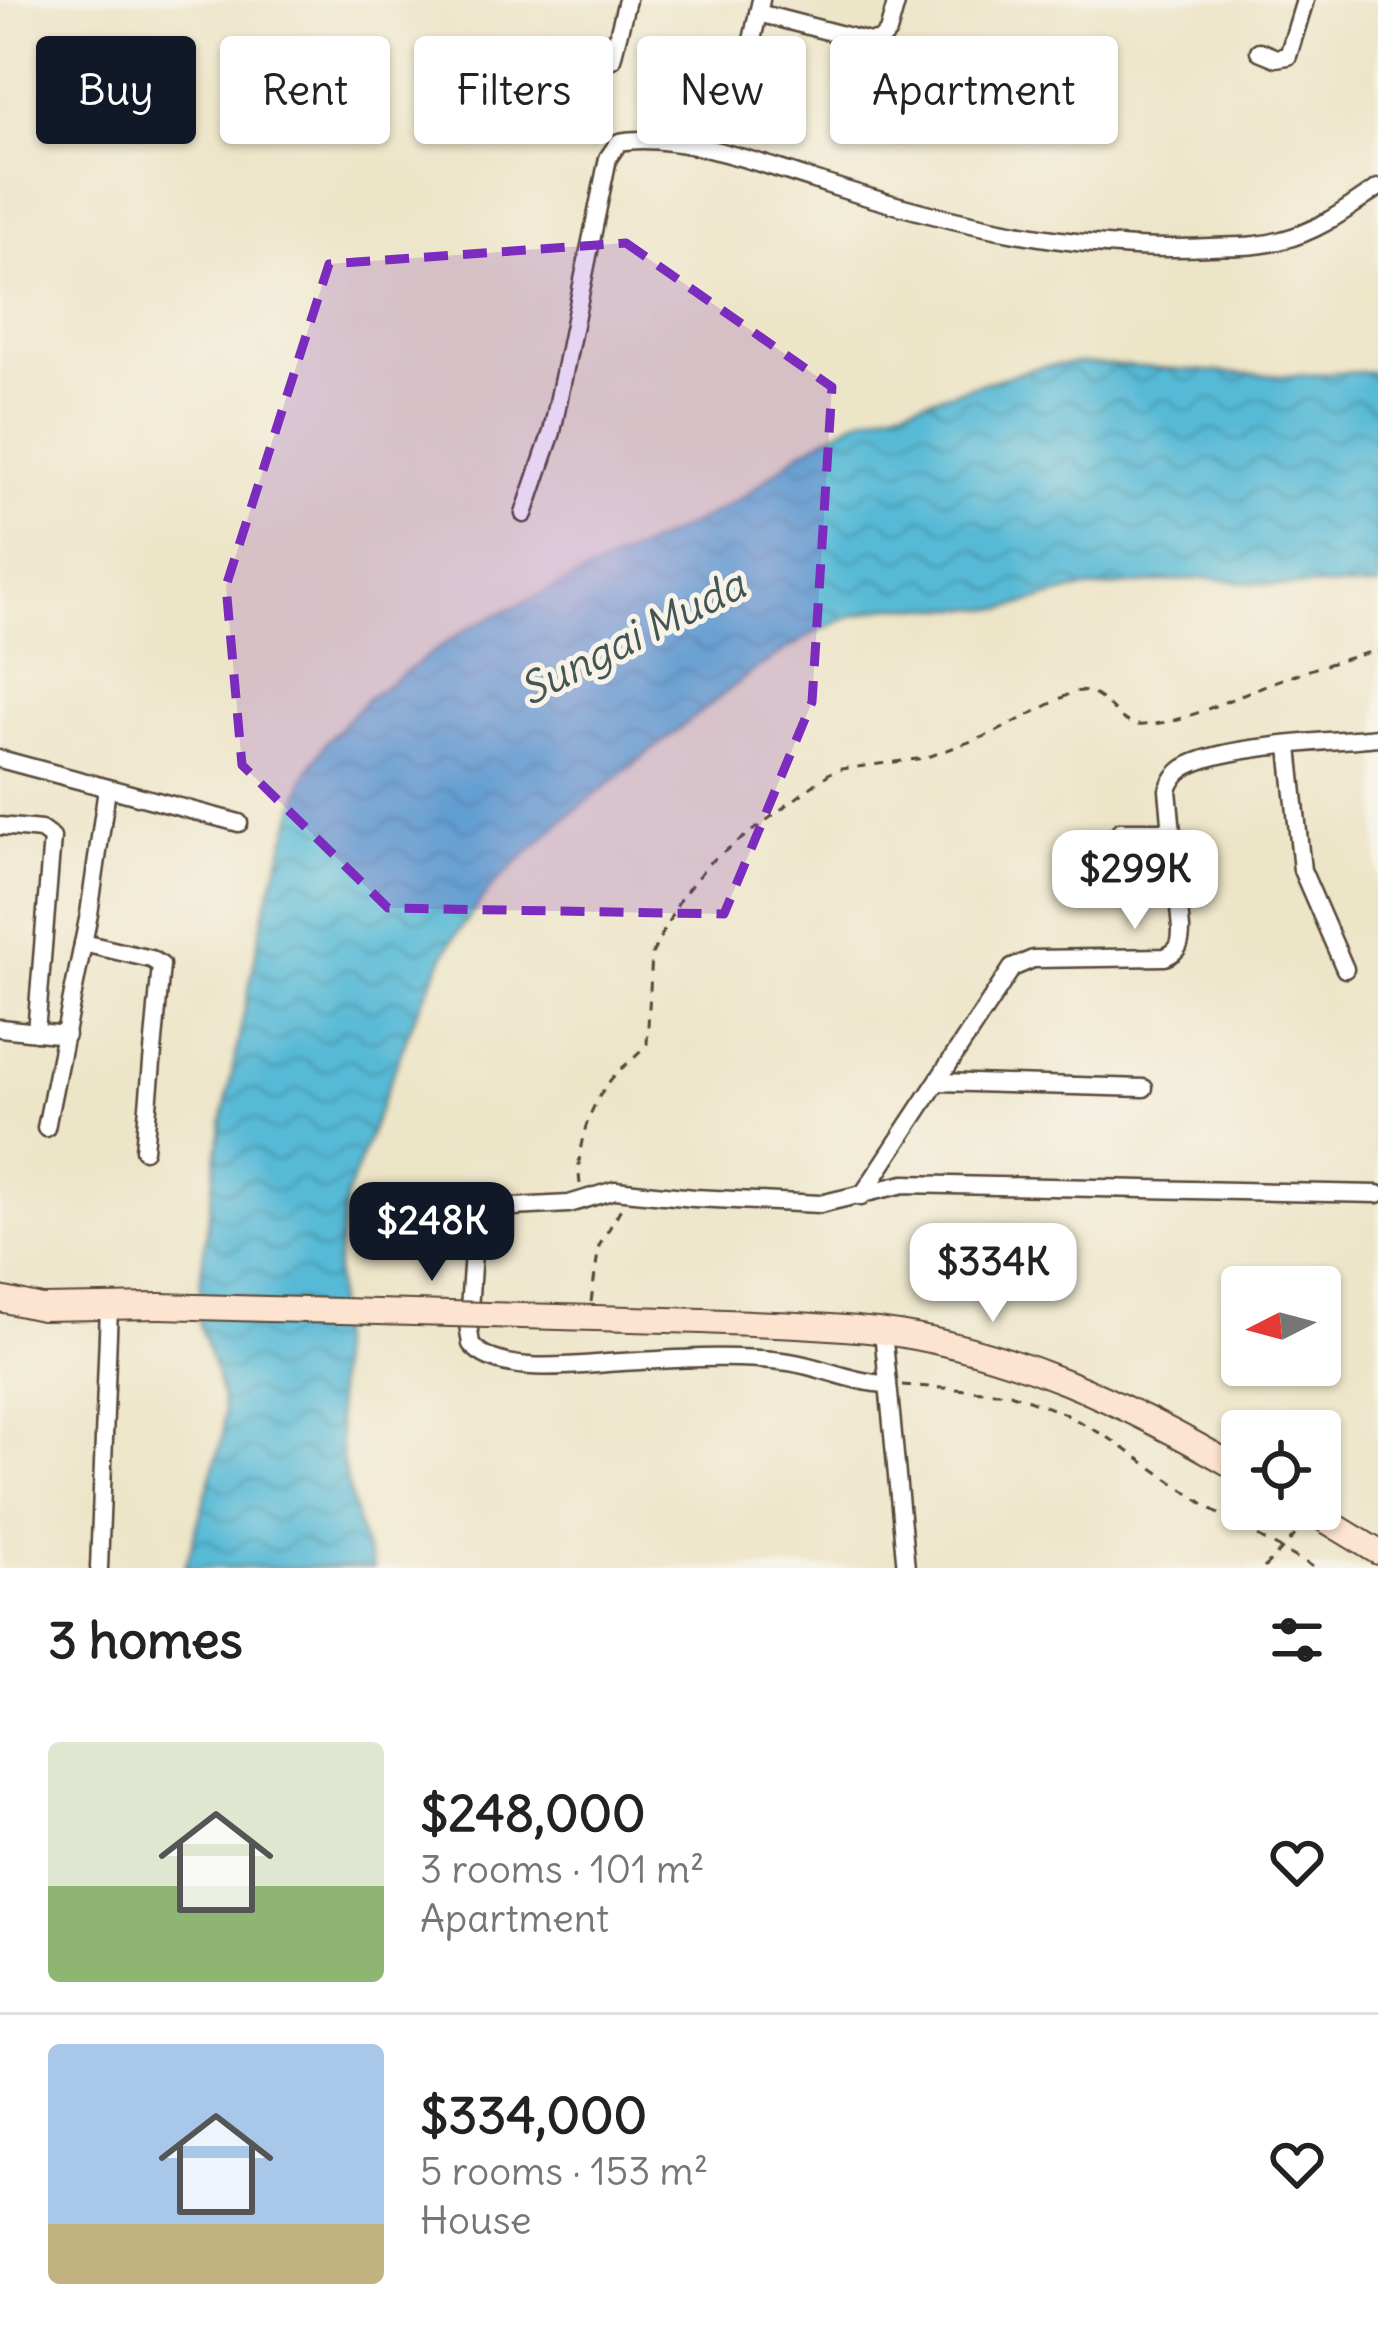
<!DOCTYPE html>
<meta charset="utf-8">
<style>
:root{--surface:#fff;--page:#f6f6f6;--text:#222;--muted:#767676;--line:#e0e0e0;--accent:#111827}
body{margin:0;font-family:Delius,sans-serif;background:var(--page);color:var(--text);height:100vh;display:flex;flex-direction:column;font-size:45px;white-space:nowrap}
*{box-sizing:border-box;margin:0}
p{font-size:39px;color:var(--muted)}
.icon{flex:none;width:66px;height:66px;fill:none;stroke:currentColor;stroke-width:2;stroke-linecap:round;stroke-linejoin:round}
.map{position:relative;height:1568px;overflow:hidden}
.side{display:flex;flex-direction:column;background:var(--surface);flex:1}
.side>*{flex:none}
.top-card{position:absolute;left:36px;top:36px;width:1308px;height:108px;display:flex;gap:24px}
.needle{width:78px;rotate:264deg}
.buttons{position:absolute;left:1221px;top:1266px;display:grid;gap:24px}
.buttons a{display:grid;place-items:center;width:120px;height:120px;border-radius:12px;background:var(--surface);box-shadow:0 3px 9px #0004;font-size:60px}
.price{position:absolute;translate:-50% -102px;padding:0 27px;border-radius:24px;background:#fff;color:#222;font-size:39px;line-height:78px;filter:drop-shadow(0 3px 6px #0008)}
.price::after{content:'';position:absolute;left:50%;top:72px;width:36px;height:27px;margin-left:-18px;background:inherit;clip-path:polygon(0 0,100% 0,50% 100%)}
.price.selected{background:var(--accent);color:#fff}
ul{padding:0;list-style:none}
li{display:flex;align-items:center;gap:36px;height:300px;padding:0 48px}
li+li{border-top:3px solid var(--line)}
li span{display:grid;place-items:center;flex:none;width:336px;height:240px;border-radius:12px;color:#555}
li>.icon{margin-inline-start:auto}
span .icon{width:144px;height:144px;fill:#fffc;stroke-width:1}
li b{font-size:51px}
h2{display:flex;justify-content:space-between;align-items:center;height:144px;padding:0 48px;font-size:51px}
.chip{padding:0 42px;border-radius:12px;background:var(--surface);box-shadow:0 3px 9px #0004;font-size:42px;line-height:108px}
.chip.selected{background:var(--accent);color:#fff}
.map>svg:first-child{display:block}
.water{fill:url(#water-waves);stroke:#49727a;stroke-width:3}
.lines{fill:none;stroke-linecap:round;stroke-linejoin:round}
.street-casing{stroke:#564638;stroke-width:21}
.secondary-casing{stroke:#564638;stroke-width:28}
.path{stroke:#564638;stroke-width:3;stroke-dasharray:9 9;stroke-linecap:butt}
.street{stroke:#fff;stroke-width:16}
.secondary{stroke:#fde4d1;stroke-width:24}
.secondary-bridge-casing{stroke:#564638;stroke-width:28;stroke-linecap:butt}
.secondary-bridge{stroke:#fde4d1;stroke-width:24}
.marked{fill:#7b2cbf;fill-opacity:0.2;stroke:#7b2cbf;stroke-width:9;stroke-dasharray:24 15;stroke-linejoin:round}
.labels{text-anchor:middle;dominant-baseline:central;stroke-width:10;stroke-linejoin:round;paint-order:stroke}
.water-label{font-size:42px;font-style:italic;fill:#435555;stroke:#f7f3e8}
</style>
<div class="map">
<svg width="1378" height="1568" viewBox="0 0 1378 1568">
<defs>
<pattern id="water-waves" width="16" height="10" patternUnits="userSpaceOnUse" patternTransform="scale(3)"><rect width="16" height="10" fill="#57b9d6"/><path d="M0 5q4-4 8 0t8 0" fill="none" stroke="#4997ad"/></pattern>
</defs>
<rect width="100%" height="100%" fill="#f7f3e8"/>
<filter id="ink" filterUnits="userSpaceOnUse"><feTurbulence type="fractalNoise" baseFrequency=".00833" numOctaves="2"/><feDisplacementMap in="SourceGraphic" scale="24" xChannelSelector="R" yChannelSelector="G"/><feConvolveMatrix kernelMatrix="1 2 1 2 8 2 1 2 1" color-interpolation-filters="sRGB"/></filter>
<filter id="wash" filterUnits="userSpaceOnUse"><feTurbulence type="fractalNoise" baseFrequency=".004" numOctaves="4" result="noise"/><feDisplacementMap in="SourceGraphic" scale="48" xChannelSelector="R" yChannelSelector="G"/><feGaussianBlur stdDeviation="2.7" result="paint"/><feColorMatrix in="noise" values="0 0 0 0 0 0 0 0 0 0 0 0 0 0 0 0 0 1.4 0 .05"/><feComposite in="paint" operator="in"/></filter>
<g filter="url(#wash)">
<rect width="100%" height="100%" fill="#ede5c8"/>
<polygon class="water" points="1078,363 1284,376 1378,371 1378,587 1283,586 1206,578 1077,590 1005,609 889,607 852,616 814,633 753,671 568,816 492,886 451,942 414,1018 346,1197 336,1270 336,1404 343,1466 360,1534 374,1568 185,1568 223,1435 224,1412 218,1381 199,1323 201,1274 219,1138 265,908 305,776 326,742 367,699 466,629 707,517 747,494 803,450 860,419 1039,367"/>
</g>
<g filter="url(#ink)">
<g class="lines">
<g class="street-casing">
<g id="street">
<polyline points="761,0 742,85 748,90 780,98"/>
<polyline points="758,13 870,42 881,40 888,32 897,0"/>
<polyline points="1259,51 1276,58 1288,56 1305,0"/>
<polyline points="612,59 627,0"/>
<path d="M524,514L552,432L608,158L619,142C674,131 769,166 823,183C946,223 1080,254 1210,247C1234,246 1259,247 1282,240C1319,231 1347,209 1378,188"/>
<polyline points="1289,747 1302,870 1345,969"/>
<polyline points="0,759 239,823"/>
<polyline points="0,826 41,830 52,838 36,1032"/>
<polyline points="1120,831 1171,831"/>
<polyline points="83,943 151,959 161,965 144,1150"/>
<polyline points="0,1028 66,1035"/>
<polyline points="939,1082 1144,1088"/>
<polyline points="46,1128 89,914 107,789"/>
<path d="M861,1197L1012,968L1033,959L1165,957C1179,951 1181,944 1181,929L1168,790C1171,781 1175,774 1184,768C1221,745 1331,742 1378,737"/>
<polyline points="883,1332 906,1568"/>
<path d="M888,1384C852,1383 823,1367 789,1362C734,1354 677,1359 622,1362C582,1364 499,1378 471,1344L468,1324L476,1209L569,1204L615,1190L694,1198L820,1204L904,1184L1378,1194"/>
<polyline points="99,1568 109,1308"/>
</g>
</g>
<g class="secondary-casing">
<g id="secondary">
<polyline points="0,1299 42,1308 160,1306"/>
<path d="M703,1321C761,1324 819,1324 877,1331C1009,1348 1128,1404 1242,1471"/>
<polyline points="1307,1509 1378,1552"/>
</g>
</g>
<g class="path">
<path d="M580,1184C575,1148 589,1105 613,1077C623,1065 637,1058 647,1044L652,954L680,899L709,863L834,770L925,758L994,733L1073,692C1108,685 1113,728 1144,725C1184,723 1224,701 1261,687C1299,672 1338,661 1378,650"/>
<polyline points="591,1302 599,1246 623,1205"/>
<polyline points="902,1385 1010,1393 1063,1413 1109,1438 1220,1515 1315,1568"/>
<polyline points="1264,1568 1300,1530"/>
</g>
<use href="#street" class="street"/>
<use href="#secondary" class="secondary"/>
<g class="secondary-bridge-casing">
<polyline id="secondary-bridge" points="160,1306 703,1321"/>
</g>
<use href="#secondary-bridge" class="secondary-bridge"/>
</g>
</g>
<path class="marked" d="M626,243L832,387L812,702L724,914L388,908L242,765L226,586L329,264Z"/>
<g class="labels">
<g class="water-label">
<text transform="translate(632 637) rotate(-27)">Sungai Muda</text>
</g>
</g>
</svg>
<div class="buttons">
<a><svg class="needle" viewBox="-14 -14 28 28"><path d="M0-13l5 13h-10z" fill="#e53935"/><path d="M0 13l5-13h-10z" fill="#767676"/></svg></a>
<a><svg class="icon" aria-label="locate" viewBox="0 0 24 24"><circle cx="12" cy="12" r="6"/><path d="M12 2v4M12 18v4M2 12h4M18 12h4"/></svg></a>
</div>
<b class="price" style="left:1135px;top:932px">$299K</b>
<b class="price selected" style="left:432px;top:1284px">$248K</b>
<b class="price" style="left:993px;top:1325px">$334K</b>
<div class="top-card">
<a class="chip selected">Buy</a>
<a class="chip">Rent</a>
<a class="chip">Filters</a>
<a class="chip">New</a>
<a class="chip">Apartment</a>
</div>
</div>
<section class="side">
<h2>3 homes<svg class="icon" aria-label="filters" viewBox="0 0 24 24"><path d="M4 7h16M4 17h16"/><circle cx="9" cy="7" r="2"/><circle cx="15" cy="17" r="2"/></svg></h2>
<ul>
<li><span style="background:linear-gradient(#dfe7d0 60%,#8fb573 0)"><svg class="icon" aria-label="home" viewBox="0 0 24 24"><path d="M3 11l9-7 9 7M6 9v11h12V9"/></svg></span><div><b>$248,000</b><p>3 rooms · 101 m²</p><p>Apartment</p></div><svg class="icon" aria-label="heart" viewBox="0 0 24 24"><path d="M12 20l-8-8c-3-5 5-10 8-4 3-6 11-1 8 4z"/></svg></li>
<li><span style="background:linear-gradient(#a9c7e8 75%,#c2b280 0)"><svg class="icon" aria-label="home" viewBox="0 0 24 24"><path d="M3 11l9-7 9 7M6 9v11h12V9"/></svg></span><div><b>$334,000</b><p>5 rooms · 153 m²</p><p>House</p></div><svg class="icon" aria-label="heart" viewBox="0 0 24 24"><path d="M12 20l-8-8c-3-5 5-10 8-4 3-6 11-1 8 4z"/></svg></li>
</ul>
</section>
